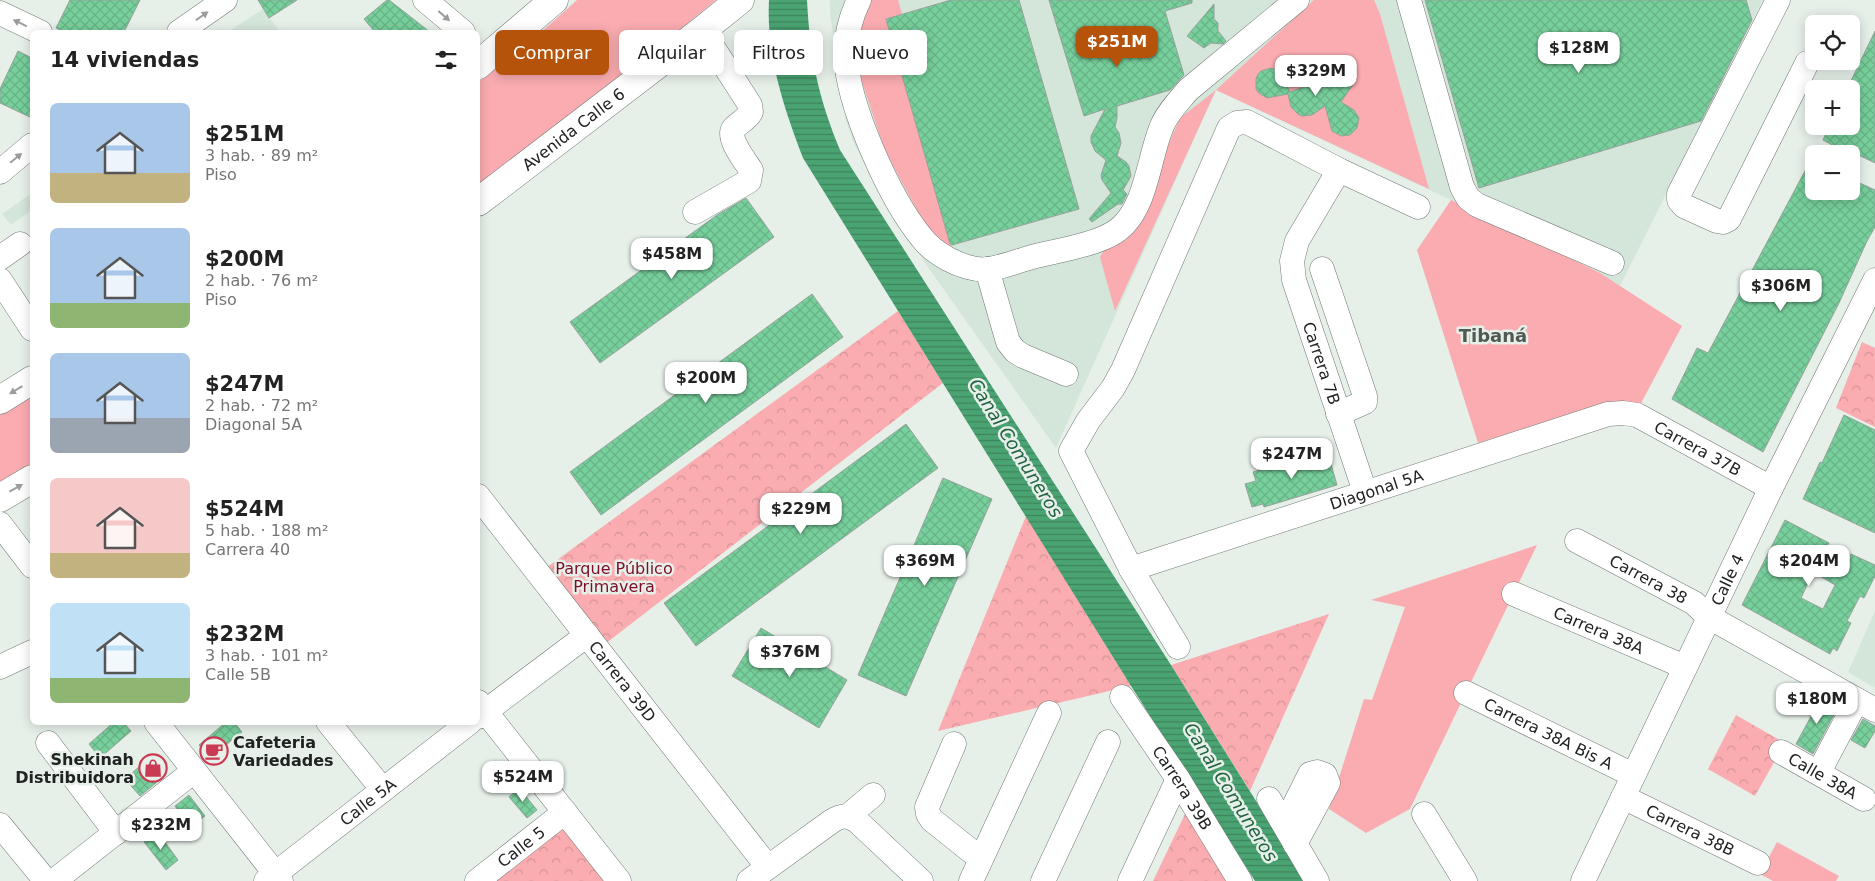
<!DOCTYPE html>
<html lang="es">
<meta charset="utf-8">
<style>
:root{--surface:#fff;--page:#f2f2f2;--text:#222;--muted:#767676;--accent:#b45309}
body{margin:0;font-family:"DejaVu Sans",sans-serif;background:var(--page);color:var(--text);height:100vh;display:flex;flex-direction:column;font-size:19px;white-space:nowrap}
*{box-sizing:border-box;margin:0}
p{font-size:16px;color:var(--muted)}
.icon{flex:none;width:28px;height:28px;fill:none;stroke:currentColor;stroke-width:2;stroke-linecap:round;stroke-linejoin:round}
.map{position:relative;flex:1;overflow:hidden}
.details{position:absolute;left:30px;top:30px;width:450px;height:695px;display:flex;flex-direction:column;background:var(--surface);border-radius:8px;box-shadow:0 2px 12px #0003}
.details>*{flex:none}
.banner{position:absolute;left:495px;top:30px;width:475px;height:45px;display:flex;gap:10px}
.tools{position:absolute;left:1805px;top:15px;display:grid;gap:10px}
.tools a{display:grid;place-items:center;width:55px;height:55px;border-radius:8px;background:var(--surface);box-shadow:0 2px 12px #0003;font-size:25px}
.price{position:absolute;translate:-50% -42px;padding:0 11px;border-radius:10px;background:#fff;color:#222;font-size:16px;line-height:32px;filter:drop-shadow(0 1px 2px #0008)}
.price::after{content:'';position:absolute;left:50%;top:30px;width:15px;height:11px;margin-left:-8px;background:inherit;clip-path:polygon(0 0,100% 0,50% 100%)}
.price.on{background:var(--accent);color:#fff}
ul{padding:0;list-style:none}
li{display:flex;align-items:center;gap:15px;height:125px;padding:0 20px}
li span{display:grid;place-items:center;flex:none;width:140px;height:100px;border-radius:8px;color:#555}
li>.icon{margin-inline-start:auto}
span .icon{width:60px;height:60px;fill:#fffc;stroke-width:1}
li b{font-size:21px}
h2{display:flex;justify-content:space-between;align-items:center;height:60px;padding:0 20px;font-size:21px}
.pill{padding:0 18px;border-radius:8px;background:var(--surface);box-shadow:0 2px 12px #0003;font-size:18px;line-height:45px}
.pill.on{background:var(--accent);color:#fff}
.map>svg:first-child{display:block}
.built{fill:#d4e5da}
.grass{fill:#faacb0}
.forest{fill:url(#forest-crowns)}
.water{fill:url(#water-rules)}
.building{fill:url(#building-cross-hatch);stroke:#98a19b;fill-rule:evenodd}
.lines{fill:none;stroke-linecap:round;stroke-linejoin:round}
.minor-casing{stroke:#717a74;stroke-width:25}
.major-casing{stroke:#717a74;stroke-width:29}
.minor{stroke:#fff;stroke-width:24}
.major{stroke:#fff;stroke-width:28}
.oneway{fill:#9b9c9b}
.labels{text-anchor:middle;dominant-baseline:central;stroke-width:5;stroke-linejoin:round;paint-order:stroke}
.street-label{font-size:16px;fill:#202321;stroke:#e6f0e9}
.park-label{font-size:16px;fill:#7e0d28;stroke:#e6f0e9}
.poi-label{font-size:16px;font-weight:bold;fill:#202321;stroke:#e6f0e9;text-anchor:start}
.neighbourhood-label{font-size:18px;font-weight:bold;fill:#515953;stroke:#e6f0e9}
.water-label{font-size:18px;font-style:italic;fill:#246442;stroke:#e6f0e9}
</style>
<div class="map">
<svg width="1875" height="881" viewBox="0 0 1875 881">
<defs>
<pattern id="forest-crowns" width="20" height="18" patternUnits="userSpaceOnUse" patternTransform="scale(1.25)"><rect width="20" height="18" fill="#faacb0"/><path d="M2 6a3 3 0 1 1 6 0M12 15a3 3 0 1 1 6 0" fill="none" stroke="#d69497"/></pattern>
<pattern id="water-rules" width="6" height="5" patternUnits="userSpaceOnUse" patternTransform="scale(1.25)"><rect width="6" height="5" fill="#4aa372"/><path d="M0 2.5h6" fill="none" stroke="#3d845d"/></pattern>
<pattern id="building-cross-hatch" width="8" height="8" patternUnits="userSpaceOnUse" patternTransform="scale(1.25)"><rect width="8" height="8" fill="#77d09c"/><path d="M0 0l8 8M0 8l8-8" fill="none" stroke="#67b286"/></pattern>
</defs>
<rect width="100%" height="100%" fill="#e6f0e9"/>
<g class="built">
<polygon points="830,0 1763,0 1620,286 1600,273 1451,200 1216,90 1056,448 925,263 868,169 854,144 845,117 830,13"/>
<polygon points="263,9 280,32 228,32"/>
<polygon points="32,193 32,210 11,225 2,214"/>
<polygon points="1875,611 1875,688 1848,672"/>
</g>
<g class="grass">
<polygon points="577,0 716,0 598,96 478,186 478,82 539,34"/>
<polygon points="871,0 898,0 902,14 886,19 951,246 938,249 885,151 855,61 860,22"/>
<polygon points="1314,0 1374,0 1380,14 1429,189 1216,90 1115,311 1100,257 1108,244 1126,240 1180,118 1216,90"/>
<polygon points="1451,200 1600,273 1682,326 1638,409 1605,403 1478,443 1417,250"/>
<polygon points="32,396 32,468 0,483 0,414"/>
<polygon points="1537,545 1410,809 1366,833 1329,809 1364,699 1372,700 1405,607 1371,600"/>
<polygon points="1777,842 1839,876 1836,881 1773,881 1760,874"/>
</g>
<g class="forest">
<polygon points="898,311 943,383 605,644 546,568"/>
<polygon points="1862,342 1875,348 1875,427 1836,408"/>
<polygon points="1026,516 1131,686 938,731"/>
<polygon points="1329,614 1250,791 1171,665"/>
<polygon points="1736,715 1785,743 1755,796 1708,769"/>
<polygon points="1185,814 1226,881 1153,881"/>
<polygon points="567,822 613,881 494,881"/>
</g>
<path class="water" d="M769,0H807C810,57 818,97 840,150L1171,665L1306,881H1255L1131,686L803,158C784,108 766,55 769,0Z"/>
<g class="building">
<polygon points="70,0 140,0 124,32 64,32 56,28"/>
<polygon points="258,0 297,0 269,18"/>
<polygon points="387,0 389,0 430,32 375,32 364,19"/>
<polygon points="951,0 1019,0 1079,209 952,245 950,244 886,19"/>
<polygon points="1049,0 1192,0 1192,3 1165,11 1184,75 1170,90 1117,106 1117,118 1115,127 1119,133 1121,143 1117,156 1126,162 1129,166 1131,176 1123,190 1127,194 1122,204 1118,204 1092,222 1089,219 1111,193 1102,180 1101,175 1106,160 1095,151 1091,142 1091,136 1105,109 1084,116"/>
<polygon points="1425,0 1746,0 1752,20 1701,121 1479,188"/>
<polygon points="1214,4 1214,19 1218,23 1218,31 1226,41 1223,44 1211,43 1204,48 1187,36"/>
<polygon points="1875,31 1875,163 1844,148 1843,151 1823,140 1829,126 1851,126 1851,89 1847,89"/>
<polygon points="18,51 32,58 32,118 0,103 0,89"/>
<polygon points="1339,64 1348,67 1353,76 1352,86 1341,102 1354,110 1359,118 1357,128 1350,135 1341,136 1332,131 1325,106 1312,115 1302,116 1298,114 1291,107 1288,94 1267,98 1259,93 1256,89 1256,79 1258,74 1261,71 1271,68 1280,71 1290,92 1306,86 1322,89 1326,71 1329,67"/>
<polygon points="1814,154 1814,191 1851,191 1851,179 1875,190 1875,227 1867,241 1839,303 1763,452 1672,399 1697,348 1708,353"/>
<polygon points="746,198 774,237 600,363 570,322 717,215"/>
<polygon points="812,294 843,337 601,515 570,472"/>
<polygon points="1844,415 1875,430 1875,533 1803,499 1820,462 1822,463"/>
<polygon points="906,424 938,468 696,646 664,603"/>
<polygon points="1327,450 1337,485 1264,507 1263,504 1252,507 1245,484 1256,481 1253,472"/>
<polygon points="943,478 992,499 906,696 858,675"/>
<path d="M1785,520L1829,543L1827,546L1849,557L1851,554L1875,565V576L1864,598L1860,596L1847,621L1851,623L1837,651L1833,648L1830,654L1742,605ZM1813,572L1835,585L1823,609L1801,598Z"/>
<polygon points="761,628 847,680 819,728 732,676"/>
<polygon points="1822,696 1839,705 1813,754 1796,744"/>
<polygon points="1863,719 1875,726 1875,731 1865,748 1851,740"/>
<polygon points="114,722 123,722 131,731 100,758 89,744"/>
<polygon points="226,722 234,722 242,732 210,758 199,745"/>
<polygon points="147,760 162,778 140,796 125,779"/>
<polygon points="519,788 537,810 527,818 509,797"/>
<polygon points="189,795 205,816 191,827 175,806"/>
<polygon points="157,831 178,860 166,870 144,842"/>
</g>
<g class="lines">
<g class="minor-casing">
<g id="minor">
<polyline points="425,0 463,32"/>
<path d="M859,0C850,18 846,35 846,55C847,105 890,199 922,238C928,246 939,254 948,259C959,265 976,271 988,269C1003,267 1018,261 1032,257C1056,251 1095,245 1115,232C1147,211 1148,158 1162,126C1167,113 1179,101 1188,90L1297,0"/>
<polyline points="1409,0 1462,187 1468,198 1477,205 1612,263"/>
<polyline points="1778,0 1679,194 1679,200 1684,206 1717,221 1723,222 1729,219 1807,63"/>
<polyline points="0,13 40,32"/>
<polyline points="179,32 225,0"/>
<path id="s1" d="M1339,170L1297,241L1292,261L1294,280L1365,492"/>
<polyline points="0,172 32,145"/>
<path d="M695,212L749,181L751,170C745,161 726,137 734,128C740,122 747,119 751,112L750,105L712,46L700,32"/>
<polyline points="0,258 20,244"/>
<polyline points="987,269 1008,342 1015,351 1023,356 1066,374"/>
<polyline points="1322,269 1365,396 1365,402 1338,414"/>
<polyline points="0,280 32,329"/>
<path id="s2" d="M478,496L767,866"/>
<polyline points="0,524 32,566"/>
<path id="s3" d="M1577,541L1694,603L1709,617L1875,710"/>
<path id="s4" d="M1131,569L1608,414L1623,413L1637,415L1771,488"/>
<path id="s5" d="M1514,594L1685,667"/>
<polyline points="1178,647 1131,569 1071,451 1088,421 1113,388 1123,370 1229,128 1237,123 1247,122 1339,170 1418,207"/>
<polyline points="0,667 32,652"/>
<path id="s6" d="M1466,693L1633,775"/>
<path id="s7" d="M1122,697L1178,779L1240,881"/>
<polyline points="478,702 619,881"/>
<polyline points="478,717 587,635"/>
<polyline points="156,722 281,881"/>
<polyline points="328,722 383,790"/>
<polyline points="48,743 116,833"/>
<polyline points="954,744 927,807 928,814 932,820 981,859"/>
<path id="s8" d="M1781,752L1864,799"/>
<polyline points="1819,772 1857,700"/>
<path id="s9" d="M1623,797L1758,863"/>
<polyline points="1269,799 1317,881"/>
<polyline points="1424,814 1465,881"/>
<polyline points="848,816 873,795"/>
<polyline points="1285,824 1310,774 1317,772 1325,775 1328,783 1295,844"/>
<polyline points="0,825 46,881"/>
<polyline points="54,881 194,771"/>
<path id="s10" d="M266,881L470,722"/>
<path id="s11" d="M477,881L565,812"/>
<path d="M749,881L832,821C842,815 847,815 857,821L921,881"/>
<polyline points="971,881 1049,713"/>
<polyline points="1043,881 1108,742"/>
<polyline points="1130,881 1178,779"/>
<path id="s12" d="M1583,881L1771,488L1875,280"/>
</g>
</g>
<g class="major-casing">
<g id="major">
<polyline points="478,65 554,0"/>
<path id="s13" d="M478,202L700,32L740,0"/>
<polyline points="0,400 32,380"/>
<polyline points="0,498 32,479"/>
</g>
</g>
<use href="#minor" class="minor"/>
<use href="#major" class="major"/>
</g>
<defs><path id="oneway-solid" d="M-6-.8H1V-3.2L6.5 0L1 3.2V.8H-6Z" transform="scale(1.25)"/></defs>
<g class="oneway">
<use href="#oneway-solid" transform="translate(202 16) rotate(-35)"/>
<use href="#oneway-solid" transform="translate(444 16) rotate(41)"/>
<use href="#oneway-solid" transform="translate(20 23) rotate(-154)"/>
<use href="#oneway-solid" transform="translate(16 158) rotate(-39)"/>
<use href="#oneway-solid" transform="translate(16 390) rotate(149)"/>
<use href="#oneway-solid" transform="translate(16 488) rotate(-29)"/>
</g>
<defs>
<g id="cafe-ring" transform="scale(1.4375)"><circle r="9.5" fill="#e6f0e9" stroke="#ca3a52" stroke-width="1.5"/><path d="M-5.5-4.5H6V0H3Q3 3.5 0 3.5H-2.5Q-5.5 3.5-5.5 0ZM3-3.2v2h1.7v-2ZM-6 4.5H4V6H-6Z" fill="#ca3a52"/></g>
<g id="shop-ring" transform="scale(1.4375)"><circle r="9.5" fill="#e6f0e9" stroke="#ca3a52" stroke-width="1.5"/><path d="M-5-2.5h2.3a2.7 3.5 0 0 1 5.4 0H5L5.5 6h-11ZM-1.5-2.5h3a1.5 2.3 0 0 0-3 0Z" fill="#ca3a52"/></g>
</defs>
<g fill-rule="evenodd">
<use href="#cafe-ring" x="214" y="751"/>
<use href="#shop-ring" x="153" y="768"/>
</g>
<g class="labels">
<g class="street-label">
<text stroke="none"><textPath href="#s13" startOffset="120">Avenida Calle 6</textPath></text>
<text stroke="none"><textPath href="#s1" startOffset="210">Carrera 7B</textPath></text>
<text stroke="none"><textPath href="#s4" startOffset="600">Carrera 37B</textPath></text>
<text stroke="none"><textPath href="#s4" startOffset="258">Diagonal 5A</textPath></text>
<text stroke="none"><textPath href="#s3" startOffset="81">Carrera 38</textPath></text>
<text stroke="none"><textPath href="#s12" startOffset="334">Calle 4</textPath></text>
<text stroke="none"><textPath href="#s5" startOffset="92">Carrera 38A</textPath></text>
<text stroke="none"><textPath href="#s2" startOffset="235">Carrera 39D</textPath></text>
<text stroke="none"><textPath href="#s6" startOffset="92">Carrera 38A Bis A</textPath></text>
<text stroke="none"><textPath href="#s8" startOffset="48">Calle 38A</textPath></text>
<text stroke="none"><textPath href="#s7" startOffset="109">Carrera 39B</textPath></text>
<text stroke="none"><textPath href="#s10" startOffset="129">Calle 5A</textPath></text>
<text stroke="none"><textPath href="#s9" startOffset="75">Carrera 38B</textPath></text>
<text stroke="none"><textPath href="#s11" startOffset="56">Calle 5</textPath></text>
</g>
<g class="park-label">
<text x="614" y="568">Parque Público<tspan x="614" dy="18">Primavera</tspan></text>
</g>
<g class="poi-label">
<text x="233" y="742">Cafeteria<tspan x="233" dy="18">Variedades</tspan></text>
<text x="134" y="759" text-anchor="end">Shekinah<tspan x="134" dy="18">Distribuidora</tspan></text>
</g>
<g class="neighbourhood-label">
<text x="1493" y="335">Tibaná</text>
</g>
<g class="water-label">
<text transform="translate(1016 448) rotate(58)">Canal Comuneros</text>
<text transform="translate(1231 792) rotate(58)">Canal Comuneros</text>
</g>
</g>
</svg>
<div class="tools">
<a><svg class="icon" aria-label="locate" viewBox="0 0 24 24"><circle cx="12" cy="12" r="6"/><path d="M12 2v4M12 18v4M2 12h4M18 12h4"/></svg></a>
<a>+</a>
<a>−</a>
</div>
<b class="price on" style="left:1117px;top:68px">$251M</b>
<b class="price" style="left:1579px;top:74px">$128M</b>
<b class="price" style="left:1316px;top:97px">$329M</b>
<b class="price" style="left:672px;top:280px">$458M</b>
<b class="price" style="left:1781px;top:312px">$306M</b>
<b class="price" style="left:706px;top:404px">$200M</b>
<b class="price" style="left:1292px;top:480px">$247M</b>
<b class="price" style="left:801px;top:535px">$229M</b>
<b class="price" style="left:925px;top:587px">$369M</b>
<b class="price" style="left:1809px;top:587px">$204M</b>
<b class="price" style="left:790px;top:678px">$376M</b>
<b class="price" style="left:1817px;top:725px">$180M</b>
<b class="price" style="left:523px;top:803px">$524M</b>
<b class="price" style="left:161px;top:851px">$232M</b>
<div class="banner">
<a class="pill on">Comprar</a>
<a class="pill">Alquilar</a>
<a class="pill">Filtros</a>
<a class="pill">Nuevo</a>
</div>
<section class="details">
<h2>14 viviendas<svg class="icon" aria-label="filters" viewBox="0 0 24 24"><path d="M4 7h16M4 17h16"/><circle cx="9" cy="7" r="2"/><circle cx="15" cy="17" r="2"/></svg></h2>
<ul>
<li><span style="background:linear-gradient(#a9c7e8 70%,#c2b280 0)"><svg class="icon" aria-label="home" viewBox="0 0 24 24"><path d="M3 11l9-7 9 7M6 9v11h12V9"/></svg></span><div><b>$251M</b><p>3 hab. · 89 m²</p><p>Piso</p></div></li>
<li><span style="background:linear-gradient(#a9c7e8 75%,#8fb573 0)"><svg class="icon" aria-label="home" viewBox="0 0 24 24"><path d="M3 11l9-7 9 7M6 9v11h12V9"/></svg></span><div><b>$200M</b><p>2 hab. · 76 m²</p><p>Piso</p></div></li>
<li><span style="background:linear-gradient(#a9c7e8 65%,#9aa5b1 0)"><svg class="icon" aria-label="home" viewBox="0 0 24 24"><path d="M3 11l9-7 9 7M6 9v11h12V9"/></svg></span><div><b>$247M</b><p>2 hab. · 72 m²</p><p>Diagonal 5A</p></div></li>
<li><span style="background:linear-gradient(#f6c9c9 75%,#c2b280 0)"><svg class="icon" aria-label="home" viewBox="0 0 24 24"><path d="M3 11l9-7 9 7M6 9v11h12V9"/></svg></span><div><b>$524M</b><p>5 hab. · 188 m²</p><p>Carrera 40</p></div></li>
<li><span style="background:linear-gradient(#bfe0f5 75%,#8fb573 0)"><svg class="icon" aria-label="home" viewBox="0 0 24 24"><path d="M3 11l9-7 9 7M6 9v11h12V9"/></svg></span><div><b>$232M</b><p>3 hab. · 101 m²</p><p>Calle 5B</p></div></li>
</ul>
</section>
</div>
